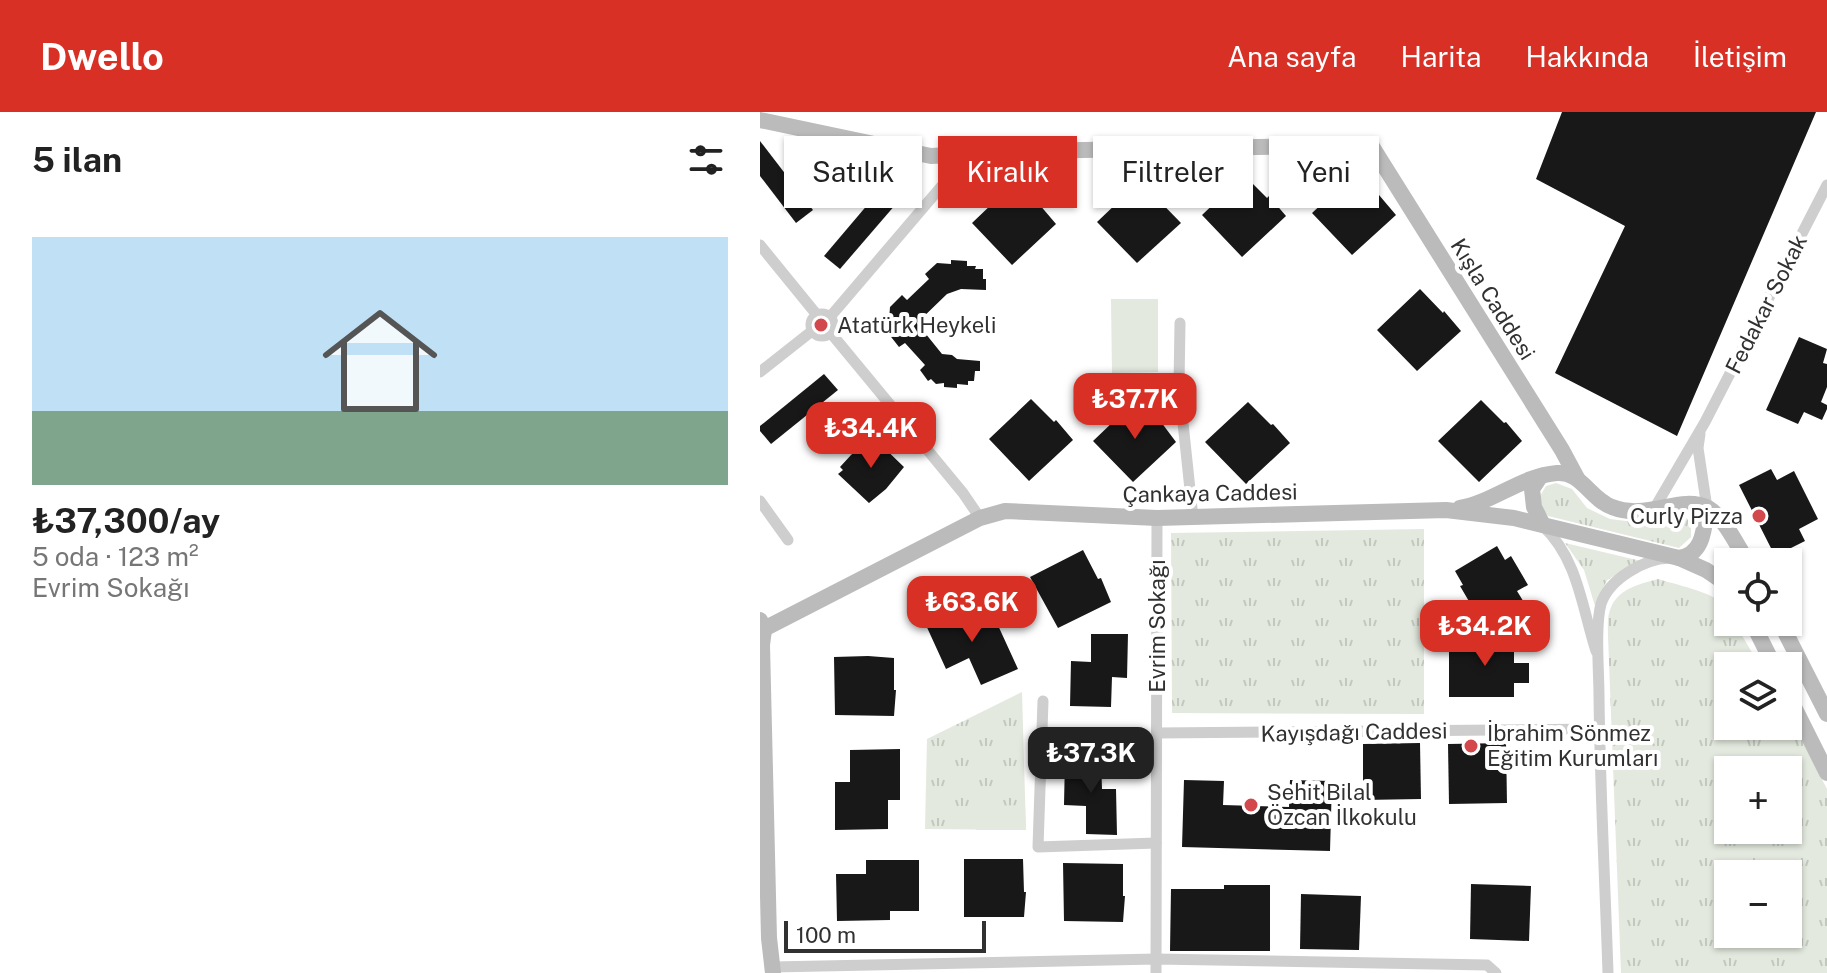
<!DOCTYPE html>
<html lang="tr">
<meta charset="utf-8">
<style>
:root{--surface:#fff;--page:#f2f2f2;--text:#222;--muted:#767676;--line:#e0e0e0;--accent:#d93025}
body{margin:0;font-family:"Public Sans",sans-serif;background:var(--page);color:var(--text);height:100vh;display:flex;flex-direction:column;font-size:30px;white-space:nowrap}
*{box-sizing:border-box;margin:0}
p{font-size:26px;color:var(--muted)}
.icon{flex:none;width:44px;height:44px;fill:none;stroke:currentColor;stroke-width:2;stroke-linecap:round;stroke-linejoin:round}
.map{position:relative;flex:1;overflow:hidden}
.side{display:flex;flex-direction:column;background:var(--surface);width:760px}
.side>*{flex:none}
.guide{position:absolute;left:24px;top:24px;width:760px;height:72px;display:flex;gap:16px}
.buttons{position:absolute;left:954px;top:436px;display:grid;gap:16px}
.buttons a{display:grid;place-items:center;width:88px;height:88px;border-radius:0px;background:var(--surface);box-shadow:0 2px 6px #0004;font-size:40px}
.scale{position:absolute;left:24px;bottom:20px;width:202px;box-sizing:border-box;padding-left:8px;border:4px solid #313131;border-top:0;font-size:22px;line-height:28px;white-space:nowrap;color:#313131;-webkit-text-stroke:6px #fff;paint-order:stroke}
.price{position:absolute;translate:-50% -68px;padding:0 18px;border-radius:16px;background:var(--accent);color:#fff;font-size:26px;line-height:52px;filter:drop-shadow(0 2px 4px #0008)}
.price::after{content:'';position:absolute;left:50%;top:48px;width:24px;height:18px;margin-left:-12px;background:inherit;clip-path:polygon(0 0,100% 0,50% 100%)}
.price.active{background:#222;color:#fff}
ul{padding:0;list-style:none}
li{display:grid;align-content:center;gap:16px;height:424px;padding:0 32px}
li+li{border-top:2px solid var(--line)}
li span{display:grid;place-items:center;height:248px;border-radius:0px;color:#555}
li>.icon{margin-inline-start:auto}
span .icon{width:144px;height:144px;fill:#fffc;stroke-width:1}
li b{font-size:34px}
h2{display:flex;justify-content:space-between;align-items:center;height:96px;padding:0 32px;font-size:34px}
.tag{padding:0 28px;border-radius:0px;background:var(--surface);box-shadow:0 2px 6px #0004;font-size:28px;line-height:72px}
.tag.active{background:var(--accent);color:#fff}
header{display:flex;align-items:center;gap:48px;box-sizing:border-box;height:112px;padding:0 40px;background:var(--accent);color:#fff}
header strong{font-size:38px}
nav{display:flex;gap:44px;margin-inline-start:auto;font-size:28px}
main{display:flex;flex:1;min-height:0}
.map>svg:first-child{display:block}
.grass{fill:url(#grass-tufts);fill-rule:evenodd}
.pitch{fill:#e3e9de}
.building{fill:#181818}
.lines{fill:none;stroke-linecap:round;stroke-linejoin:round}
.street{stroke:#cecece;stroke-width:11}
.secondary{stroke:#bbb;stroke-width:16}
.poi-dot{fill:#d2484d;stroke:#fff;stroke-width:3}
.labels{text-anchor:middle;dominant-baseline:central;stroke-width:8;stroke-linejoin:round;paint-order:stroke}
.street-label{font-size:22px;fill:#313131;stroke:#fff}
.poi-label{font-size:22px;fill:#313131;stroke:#fff;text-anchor:start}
</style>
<header>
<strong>Dwello</strong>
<nav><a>Ana sayfa</a><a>Harita</a><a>Hakkında</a><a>İletişim</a></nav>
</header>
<main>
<section class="side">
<h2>5 ilan<svg class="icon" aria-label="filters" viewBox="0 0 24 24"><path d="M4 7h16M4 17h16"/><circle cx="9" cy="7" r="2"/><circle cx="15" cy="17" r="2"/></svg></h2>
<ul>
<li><span style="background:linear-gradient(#bfe0f5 70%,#7fa58c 0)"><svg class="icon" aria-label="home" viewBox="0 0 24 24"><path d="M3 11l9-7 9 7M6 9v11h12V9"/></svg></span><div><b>₺37,300/ay</b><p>5 oda · 123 m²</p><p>Evrim Sokağı</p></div></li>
</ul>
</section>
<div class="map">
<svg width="1067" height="861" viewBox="0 0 1067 861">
<defs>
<pattern id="grass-tufts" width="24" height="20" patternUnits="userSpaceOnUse" patternTransform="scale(2)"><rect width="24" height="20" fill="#e3e9de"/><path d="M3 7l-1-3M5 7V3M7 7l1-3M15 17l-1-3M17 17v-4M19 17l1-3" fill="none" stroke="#c3c8bf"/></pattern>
</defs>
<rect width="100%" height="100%" fill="#fff"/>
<g class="grass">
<polygon points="796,371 812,377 827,396 850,407 874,410 905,402 921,401 931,410 931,425 919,436 788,404 782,397 780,384 786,374"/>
<polygon points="664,417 664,602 412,601 411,421"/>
<polygon points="805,431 881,449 847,468 835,494 824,458"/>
<path d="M898,467C914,472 951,480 962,491C967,496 968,503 968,510H974L1000,554H968V614H1028V601L1067,677V861H861L848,524C848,517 847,505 850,498C857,477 879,472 898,467ZM968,658H1028V718H968ZM968,762H1028V822H968Z"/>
<polygon points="262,580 266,718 165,717 167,627"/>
</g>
<g class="pitch">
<polygon points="351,187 398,187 398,260 352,261"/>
<polygon points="265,693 266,718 216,718 216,694"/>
</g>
<g class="building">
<polygon points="802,0 1056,0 917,324 795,261 865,114 776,67"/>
<polygon points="0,29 53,98 36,111 0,64"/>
<polygon points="595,61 618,84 619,83 636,103 592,143 552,101"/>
<polygon points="484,63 507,86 509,84 526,104 482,145 442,103"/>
<polygon points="380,69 421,111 377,151 337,110"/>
<polygon points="255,70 278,94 279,92 296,112 252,153 212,111"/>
<polygon points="120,78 136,92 80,157 64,144"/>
<polygon points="191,148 207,149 207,154 216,154 215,157 223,157 223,167 226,167 226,178 201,177 187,182 157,211 182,242 192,243 197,247 220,249 220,259 215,259 214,269 208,269 208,273 197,272 197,276 184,275 184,271 176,272 171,267 168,269 160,258 165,253 145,231 139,235 128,221 130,195 142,183 147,188 169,167 165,162 177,151 191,152"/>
<polygon points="660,177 683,201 684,199 701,219 657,259 617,218"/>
<polygon points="1039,225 1067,237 1063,251 1067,252 1067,275 1061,290 1067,293 1067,297 1062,308 1044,300 1038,312 1006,298"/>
<polygon points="64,262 78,278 11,332 0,319 0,314"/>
<polygon points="271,287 294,310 296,308 313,328 269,369 229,327"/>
<polygon points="376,288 399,311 401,310 416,330 373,370 333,329"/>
<polygon points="721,288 744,311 746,310 762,329 719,370 678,329"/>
<polygon points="488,290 511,313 513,312 530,331 486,372 445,330"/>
<polygon points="115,327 144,355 126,377 109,391 78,362 83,358 80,355 91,343 107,329 110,331"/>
<polygon points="1011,357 1017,368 1034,359 1058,407 1039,417 1045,429 1015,444 979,373"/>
<polygon points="737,434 745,448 751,444 768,473 757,479 765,492 737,508 729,496 717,503 700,474 703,473 695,459"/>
<polygon points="323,438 338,467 341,466 351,490 298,516 270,465"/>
<polygon points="208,492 219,517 236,509 258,557 221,573 209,546 186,557 165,511"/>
<polygon points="331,522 368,522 367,566 352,565 351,595 310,594 311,549 331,550"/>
<polygon points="754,526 754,551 769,551 769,571 754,571 754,585 689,585 689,527"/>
<polygon points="108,544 134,546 134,578 136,578 134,604 75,603 74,545"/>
<polygon points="660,631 661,687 603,688 603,632"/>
<polygon points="746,631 747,691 689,692 688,632"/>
<polygon points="140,637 140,688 128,688 128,717 75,718 75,670 90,670 90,638"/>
<polygon points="305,646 341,647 342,677 356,677 357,723 326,722 326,694 304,693"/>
<polygon points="424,668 464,669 463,693 529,695 530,668 572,669 570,739 422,735"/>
<polygon points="204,747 263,747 264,780 266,780 264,805 204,805"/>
<polygon points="106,748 159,748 159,799 130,799 130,808 77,809 76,762 106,762"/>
<polygon points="303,751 363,752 363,784 365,784 363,810 304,809"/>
<polygon points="711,772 771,774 769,829 710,827"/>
<polygon points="464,773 510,773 510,839 410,839 411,777 464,777"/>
<polygon points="541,782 601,784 599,838 540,837"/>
</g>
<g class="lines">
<g class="street">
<polyline points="0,133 57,203"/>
<circle cx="62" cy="213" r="11"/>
<polyline points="70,205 209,42"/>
<polyline points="420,211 419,273 433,406"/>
<polyline points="70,220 203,381 220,406"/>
<polyline points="0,260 52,219"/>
<polyline points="940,322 938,336 947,396"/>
<polyline points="0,389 28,428"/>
<polyline points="894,397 945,310 1067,73"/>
<path d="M783,414C818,447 822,496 836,539"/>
<polyline points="283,589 278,735 396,731"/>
<polyline points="397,621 840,617"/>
<polyline points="13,855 396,847 727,853 736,861"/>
<polyline points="396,861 397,406"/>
<path d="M848,861C845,769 840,676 839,584C839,560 835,514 841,492C849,467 884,447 909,446"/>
</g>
<g class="secondary">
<polyline points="0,8 171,44 265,39 611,33 802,338 817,366"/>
<polyline points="780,365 772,377 774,395 783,413"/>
<path d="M700,396C734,390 761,364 797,361C821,359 830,387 852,395C887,409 920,382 948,396C965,406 977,434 988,450"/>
<path d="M919,446C944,442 944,416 947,396"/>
<polyline points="0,508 4,518 2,533 9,826 13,861"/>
<polyline points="992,510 1014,554"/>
<polyline points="1020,510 1067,602"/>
<polyline points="4,517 220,406 245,399 397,406 686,398 754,406 919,446 946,458 968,473"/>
<polyline points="1028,583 1067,661"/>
</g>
</g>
<g class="poi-dot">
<circle cx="61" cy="213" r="8"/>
<circle cx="999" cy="404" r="8"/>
<circle cx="711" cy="634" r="8"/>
<circle cx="491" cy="693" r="8"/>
</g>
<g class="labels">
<g class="street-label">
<text transform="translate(733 187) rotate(58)">Kışla Caddesi</text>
<text transform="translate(1006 192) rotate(-63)">Fedakar Sokak</text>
<text transform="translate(450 381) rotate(-1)">Çankaya Caddesi</text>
<text transform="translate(397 514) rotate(-90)">Evrim Sokağı</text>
<text transform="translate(594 620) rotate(-1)">Kayışdağı Caddesi</text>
</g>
<g class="poi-label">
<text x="77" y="213">Atatürk Heykeli</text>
<text x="983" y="404" text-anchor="end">Curly Pizza</text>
<text x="727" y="621">İbrahim Sönmez<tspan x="727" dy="25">Eğitim Kurumları</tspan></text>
<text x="507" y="680">Şehit Bilal<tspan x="507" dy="25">Özcan İlkokulu</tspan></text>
</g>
</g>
</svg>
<div class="buttons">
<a><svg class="icon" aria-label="locate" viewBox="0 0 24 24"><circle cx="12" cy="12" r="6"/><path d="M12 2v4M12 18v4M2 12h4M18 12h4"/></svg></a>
<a><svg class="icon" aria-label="layers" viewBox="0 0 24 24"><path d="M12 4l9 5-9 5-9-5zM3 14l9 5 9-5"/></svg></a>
<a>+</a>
<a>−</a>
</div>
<div class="scale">100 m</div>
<b class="price" style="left:375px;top:329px">₺37.7K</b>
<b class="price" style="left:111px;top:358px">₺34.4K</b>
<b class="price" style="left:212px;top:532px">₺63.6K</b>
<b class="price" style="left:725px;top:556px">₺34.2K</b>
<b class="price active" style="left:331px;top:683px">₺37.3K</b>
<div class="guide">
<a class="tag">Satılık</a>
<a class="tag active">Kiralık</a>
<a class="tag">Filtreler</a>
<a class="tag">Yeni</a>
</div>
</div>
</main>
